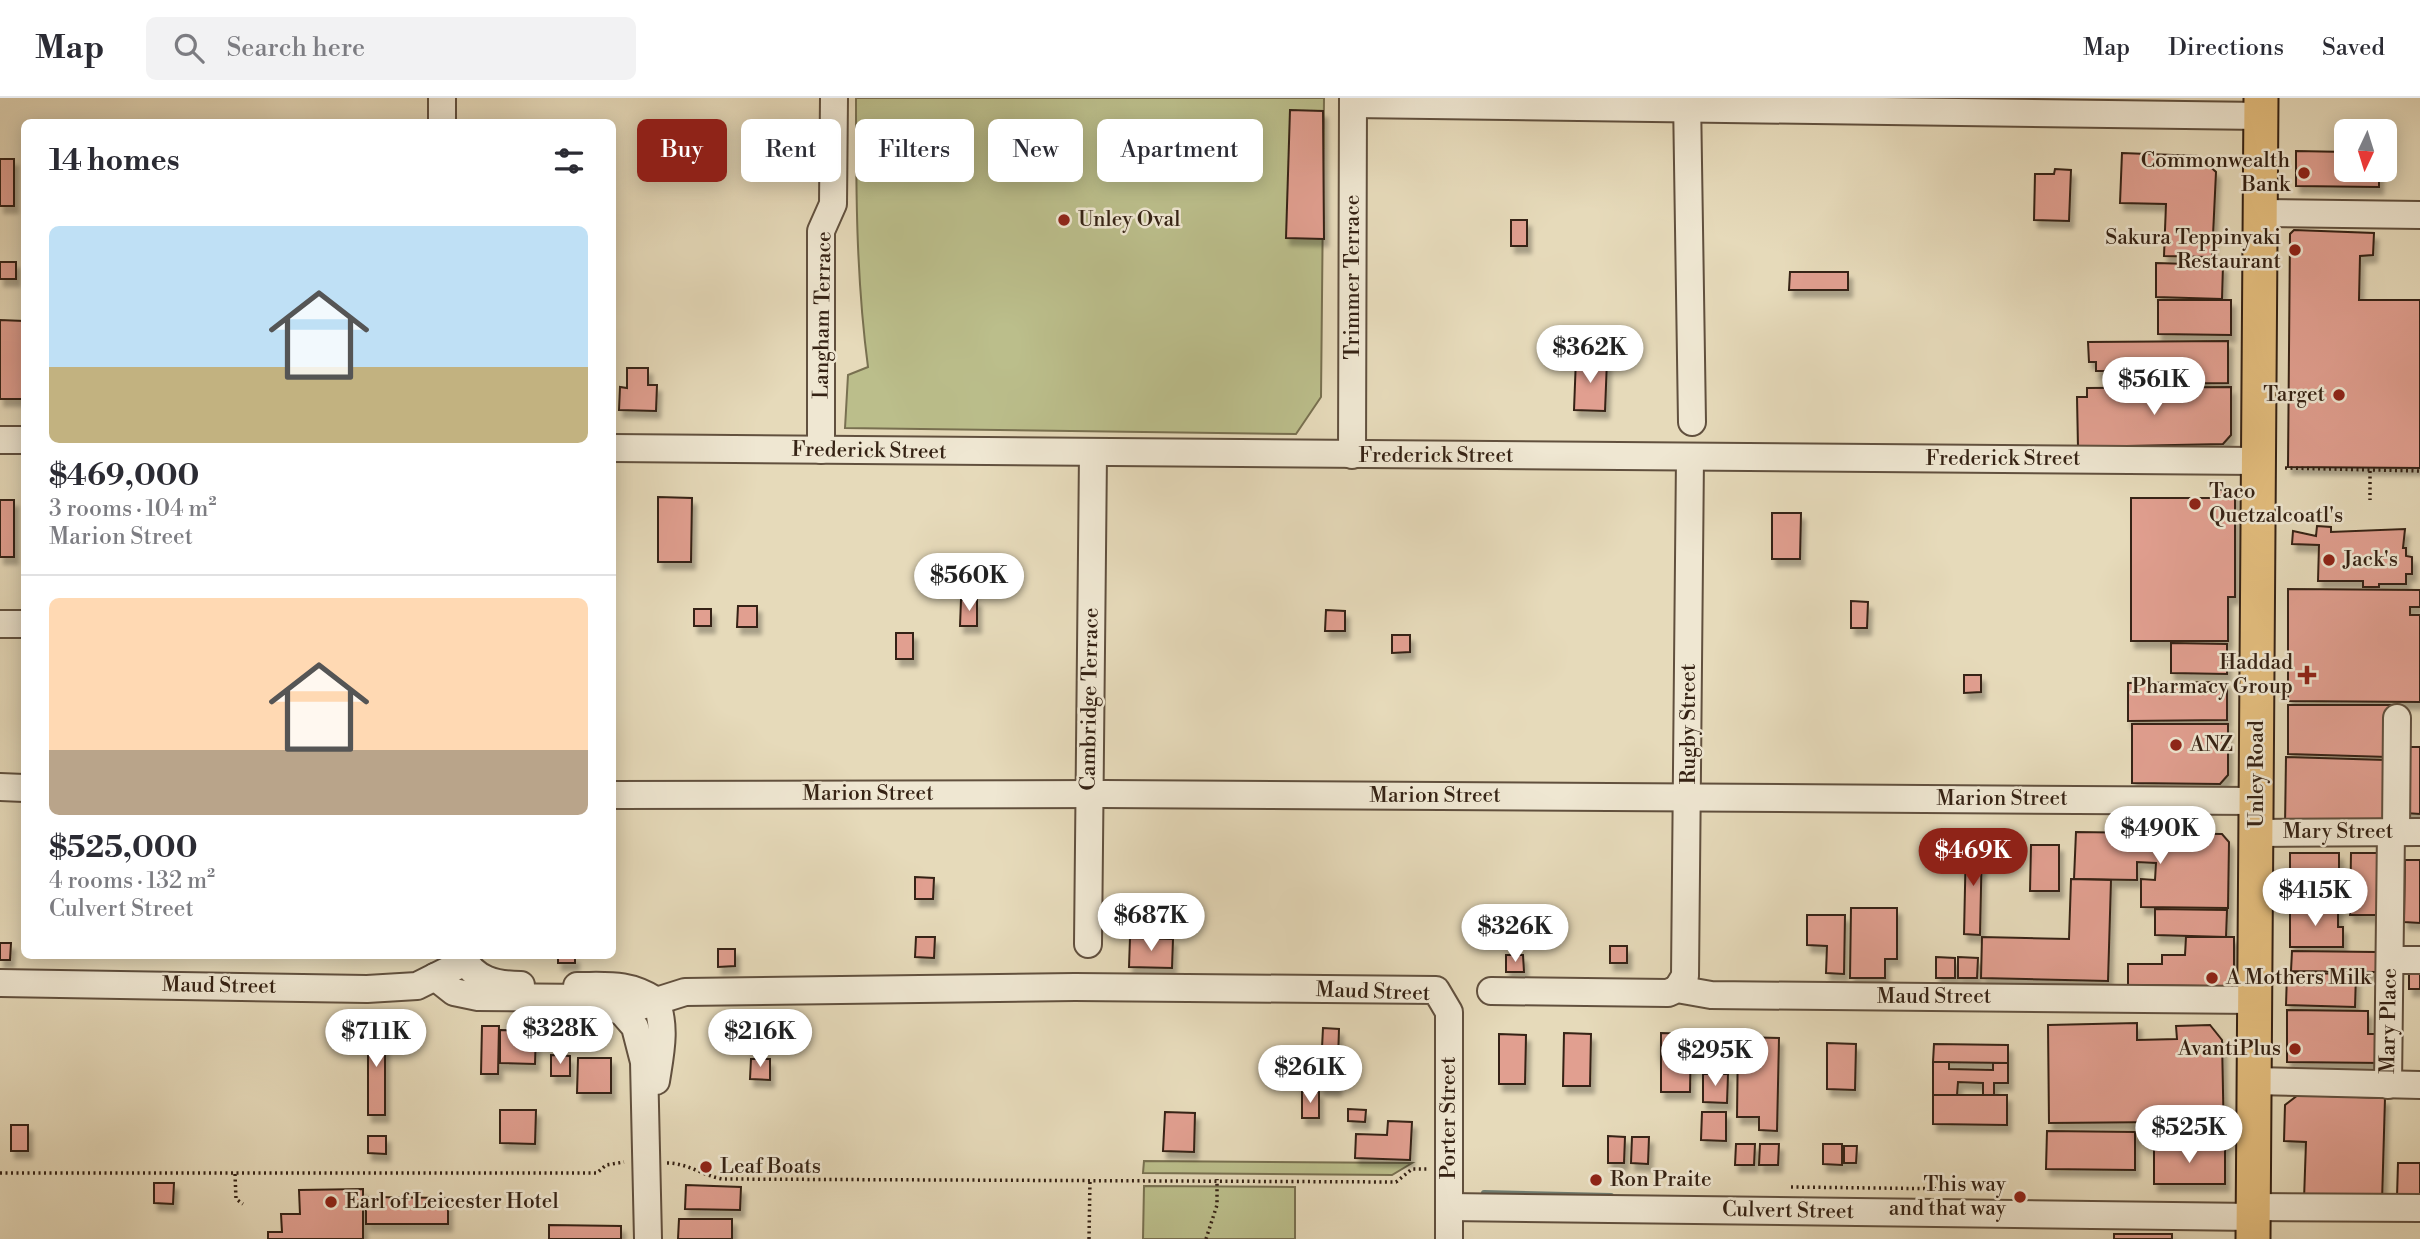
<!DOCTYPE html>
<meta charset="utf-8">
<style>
:root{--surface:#fff;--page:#f2f2f3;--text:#2b2b33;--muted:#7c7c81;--line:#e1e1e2;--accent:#8f2418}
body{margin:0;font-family:"Libre Bodoni",serif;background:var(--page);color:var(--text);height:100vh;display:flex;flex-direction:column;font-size:26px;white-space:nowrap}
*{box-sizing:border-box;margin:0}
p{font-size:23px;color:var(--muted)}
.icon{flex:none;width:38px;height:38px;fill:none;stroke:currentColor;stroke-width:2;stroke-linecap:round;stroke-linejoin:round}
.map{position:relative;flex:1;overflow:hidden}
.sheet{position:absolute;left:21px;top:21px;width:595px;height:840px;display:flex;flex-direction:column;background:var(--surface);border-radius:10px;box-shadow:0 4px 18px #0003}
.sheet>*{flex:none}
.guide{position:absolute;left:637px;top:21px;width:665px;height:63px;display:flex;gap:14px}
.needle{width:46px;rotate:184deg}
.controls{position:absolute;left:2334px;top:21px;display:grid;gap:14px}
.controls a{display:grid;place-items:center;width:63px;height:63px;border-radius:10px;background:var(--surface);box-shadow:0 4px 18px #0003;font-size:35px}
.price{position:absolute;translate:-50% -60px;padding:0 16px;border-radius:24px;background:#fff;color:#222;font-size:23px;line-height:46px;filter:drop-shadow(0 2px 4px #0008)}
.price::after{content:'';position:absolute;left:50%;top:42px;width:21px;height:16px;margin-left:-10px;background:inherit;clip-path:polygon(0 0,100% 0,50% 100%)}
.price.selected{background:var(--accent);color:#fff}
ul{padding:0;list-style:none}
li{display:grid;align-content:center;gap:14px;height:371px;padding:0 28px}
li+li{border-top:2px solid var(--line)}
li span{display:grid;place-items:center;height:217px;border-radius:10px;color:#555}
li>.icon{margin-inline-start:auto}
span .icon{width:126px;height:126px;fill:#fffc;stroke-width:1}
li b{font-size:30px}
h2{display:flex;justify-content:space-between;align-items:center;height:84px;padding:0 28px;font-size:30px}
.tag{padding:0 24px;border-radius:10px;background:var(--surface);box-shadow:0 4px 18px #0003;font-size:24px;line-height:63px}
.tag.selected{background:var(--accent);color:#fff}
header{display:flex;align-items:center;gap:42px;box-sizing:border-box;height:98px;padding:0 35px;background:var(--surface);border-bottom:2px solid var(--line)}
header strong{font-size:33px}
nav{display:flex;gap:38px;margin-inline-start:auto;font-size:24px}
.search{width:490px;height:63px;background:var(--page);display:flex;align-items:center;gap:18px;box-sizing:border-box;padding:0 24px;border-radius:10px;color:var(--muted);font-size:26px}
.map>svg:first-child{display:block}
.green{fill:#bbbe8b;stroke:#787050;stroke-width:2}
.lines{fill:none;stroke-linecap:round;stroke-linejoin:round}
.stream{stroke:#6f7d72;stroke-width:6}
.building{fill:#e19f90;stroke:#352214;stroke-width:2;filter:url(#shadow)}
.minor-casing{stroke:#61503e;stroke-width:30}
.major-casing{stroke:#352214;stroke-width:37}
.path{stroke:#352214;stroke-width:3.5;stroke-dasharray:2 3.5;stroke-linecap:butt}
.minor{stroke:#efe7d2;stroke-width:26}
.major{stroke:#e3bd7d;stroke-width:33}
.poi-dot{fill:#8f2418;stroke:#efe7d2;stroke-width:2.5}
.labels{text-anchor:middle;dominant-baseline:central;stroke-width:5;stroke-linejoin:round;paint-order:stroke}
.poi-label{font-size:21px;fill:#352214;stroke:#efe7d2;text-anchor:start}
.street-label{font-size:21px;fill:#352214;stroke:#efe7d2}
</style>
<header>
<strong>Map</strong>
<div class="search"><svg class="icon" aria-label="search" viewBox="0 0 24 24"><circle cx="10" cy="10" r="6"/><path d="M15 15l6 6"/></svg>Search here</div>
<nav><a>Map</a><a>Directions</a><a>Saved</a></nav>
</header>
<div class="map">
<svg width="2420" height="1141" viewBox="0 0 2420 1141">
<defs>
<filter id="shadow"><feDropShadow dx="4" dy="7" stdDeviation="2" flood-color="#0004"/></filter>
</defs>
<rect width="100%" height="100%" fill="#e6daba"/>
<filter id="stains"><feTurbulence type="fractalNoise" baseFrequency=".00286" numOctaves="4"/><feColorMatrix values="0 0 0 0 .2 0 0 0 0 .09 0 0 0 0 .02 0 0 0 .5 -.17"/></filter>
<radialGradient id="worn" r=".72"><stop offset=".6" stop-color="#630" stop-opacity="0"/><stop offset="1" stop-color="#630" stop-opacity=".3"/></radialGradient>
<g class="green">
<path d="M856,0H1324L1321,299L1296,336L845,330L848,277L868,269C856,179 856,91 856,0Z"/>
<polygon points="1144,1063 1412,1065 1392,1077 1143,1075"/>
<polygon points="1144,1088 1295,1089 1295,1141 1143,1141"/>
</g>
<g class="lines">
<polyline class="stream" points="1484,1095 1611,1098"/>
</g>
<g class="building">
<polygon points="1290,12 1323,13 1324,141 1286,140"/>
<polygon points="2296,53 2347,54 2347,72 2379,72 2379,89 2296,88"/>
<polygon points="2122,55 2199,58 2216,74 2212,159 2164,158 2166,106 2120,105"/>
<rect x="0" y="61" width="14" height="47"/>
<polygon points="2055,71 2071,72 2069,123 2034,122 2035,76 2054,76"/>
<rect x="1511" y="122" width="16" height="26"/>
<polygon points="2294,132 2374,135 2373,157 2360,158 2359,202 2420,202 2420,370 2288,369 2290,136"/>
<rect x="0" y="164" width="16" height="17"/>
<polygon points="2156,165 2223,167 2222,201 2156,199"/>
<polygon points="1790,174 1848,174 1848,192 1789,192"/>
<polygon points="2158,202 2231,202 2231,237 2158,236"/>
<polygon points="0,222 24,223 23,301 0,301"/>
<polygon points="2228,243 2228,285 2119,286 2119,273 2096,273 2096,264 2089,264 2088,244"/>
<polygon points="1576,260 1607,262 1605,313 1574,312"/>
<polygon points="627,270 648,270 648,287 657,287 656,313 619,312 620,289 627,290"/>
<polygon points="2231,289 2231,337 2223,346 2078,349 2077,299 2087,299 2087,290"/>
<polygon points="2216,392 2235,392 2235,499 2228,499 2228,543 2131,543 2131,400 2216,400"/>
<polygon points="658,399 692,400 691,464 658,464"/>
<rect x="0" y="402" width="14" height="57"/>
<polygon points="1772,415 1801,415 1800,461 1772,461"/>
<polygon points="2317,428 2331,429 2331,434 2405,431 2403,450 2406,450 2406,458 2412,459 2412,476 2406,476 2406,486 2379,486 2379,489 2363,489 2363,483 2318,483 2319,447 2292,446 2293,433 2316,438"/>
<polygon points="2288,491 2420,492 2420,509 2410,509 2410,517 2420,517 2420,604 2288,603"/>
<polygon points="961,502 977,502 977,528 960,528"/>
<polygon points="1851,503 1868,504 1867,530 1851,530"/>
<polygon points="738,508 757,508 757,529 737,529"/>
<rect x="694" y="511" width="17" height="17"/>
<polygon points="1326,512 1345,513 1345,533 1325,533"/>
<rect x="896" y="535" width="17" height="26"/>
<polygon points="1392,537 1410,537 1410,554 1392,555"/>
<polygon points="2171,545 2227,546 2227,576 2171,575"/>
<polygon points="1964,577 1981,577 1981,594 1964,595"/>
<polygon points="2227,584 2227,622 2128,623 2128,585"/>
<polygon points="2288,607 2390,607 2388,659 2288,656"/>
<polygon points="2132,626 2228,626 2228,677 2220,686 2132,685"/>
<polygon points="2406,649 2420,649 2420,716 2405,715"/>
<polygon points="2286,659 2386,662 2385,731 2285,728"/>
<polygon points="2076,734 2222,736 2229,744 2228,810 2141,809 2141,781 2155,782 2156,765 2137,764 2137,782 2074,781"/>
<polygon points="1966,744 1982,744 1980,837 1964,836"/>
<polygon points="2031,747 2059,747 2059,793 2030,793"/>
<polygon points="2290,755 2339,755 2339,772 2324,771 2324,787 2338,787 2338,810 2290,810"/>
<polygon points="2351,755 2382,755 2382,817 2350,817"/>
<polygon points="2405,762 2420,762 2420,825 2404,824"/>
<polygon points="915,779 934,780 933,801 915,801"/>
<polygon points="2071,781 2111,782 2108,883 1981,880 1982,839 2069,841"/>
<polygon points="1851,810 1897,810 1897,861 1885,861 1885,880 1850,880"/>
<polygon points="2290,810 2338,810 2338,829 2343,829 2343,849 2290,849"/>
<polygon points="2155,811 2227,812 2226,839 2155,837"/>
<polygon points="1807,817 1845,817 1844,876 1826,875 1827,848 1807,847"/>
<polygon points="916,839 935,839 934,860 915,859"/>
<polygon points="2186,839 2234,839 2234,890 2208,894 2208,888 2128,887 2128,866 2162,866 2162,857 2185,857"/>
<polygon points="1130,840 1173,841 1172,870 1129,869"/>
<polygon points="0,845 11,845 10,862 0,862"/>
<rect x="1610" y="848" width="17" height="17"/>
<polygon points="718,851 735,851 735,868 718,869"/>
<polygon points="2292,853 2376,854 2376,874 2291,873"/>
<polygon points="1506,857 1523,857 1524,874 1506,874"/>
<rect x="558" y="858" width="17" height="7"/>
<polygon points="1936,859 1955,860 1955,880 1936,880"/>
<polygon points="1958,859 1978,860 1977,880 1958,880"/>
<polygon points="2409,873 2420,874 2420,891 2409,891"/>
<polygon points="2287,875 2356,876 2355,909 2286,907"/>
<polygon points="2287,912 2368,913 2368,936 2383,936 2383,965 2287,964"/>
<polygon points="2137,925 2137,942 2177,941 2176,928 2210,927 2222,942 2224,1045 2163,1044 2163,1024 2049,1025 2048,927"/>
<rect x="368" y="926" width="17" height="91"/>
<polygon points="482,928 499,928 498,976 481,976"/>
<polygon points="1323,930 1339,931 1337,991 1320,990"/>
<polygon points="500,932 536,933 535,966 500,965"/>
<polygon points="1564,935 1591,936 1590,988 1563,988"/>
<polygon points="1661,935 1691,936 1690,994 1661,994"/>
<polygon points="1499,936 1526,937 1525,986 1499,986"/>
<polygon points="1738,939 1779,940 1777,1033 1759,1032 1759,1019 1737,1019"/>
<polygon points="1827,945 1856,946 1855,992 1827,991"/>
<polygon points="1934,946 2008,947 2008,965 1933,964"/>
<polygon points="551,957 570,958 570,978 551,978"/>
<polygon points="578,960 611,960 611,995 577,995"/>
<polygon points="751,961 770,961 770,982 750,981"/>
<polygon points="1933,964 1949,964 1949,971 1993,972 1993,965 2008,965 2008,985 1994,985 1994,997 1983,997 1983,985 1958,984 1957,997 1933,997"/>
<polygon points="1703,976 1728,976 1727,1005 1703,1004"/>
<rect x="1302" y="994" width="17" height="26"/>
<polygon points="1933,997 2007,997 2007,1027 1933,1026"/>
<polygon points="2298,997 2385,1000 2382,1104 2304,1102 2306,1044 2284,1043 2285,1007"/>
<polygon points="1348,1011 1366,1012 1365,1024 1348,1023"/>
<polygon points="500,1012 536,1012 535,1046 500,1045"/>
<polygon points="1165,1014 1195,1015 1194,1054 1163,1053"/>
<polygon points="1702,1014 1726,1014 1726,1043 1701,1042"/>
<polygon points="1388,1023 1412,1024 1410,1062 1355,1060 1356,1036 1387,1037"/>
<rect x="11" y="1027" width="17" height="26"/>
<polygon points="2047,1033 2135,1034 2135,1072 2046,1071"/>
<polygon points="368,1038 386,1038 386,1056 368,1055"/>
<polygon points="1608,1038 1625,1039 1624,1065 1608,1065"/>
<polygon points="1632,1039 1649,1039 1648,1066 1631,1065"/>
<polygon points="1736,1046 1755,1046 1754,1067 1735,1067"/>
<polygon points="1760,1046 1779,1046 1778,1067 1759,1067"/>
<polygon points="1823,1046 1842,1046 1842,1067 1823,1066"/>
<polygon points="1844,1048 1857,1048 1856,1065 1844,1065"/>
<rect x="2154" y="1048" width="71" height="38"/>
<polygon points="2398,1065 2420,1065 2420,1099 2397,1099"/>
<polygon points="154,1085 174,1085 173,1106 154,1105"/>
<polygon points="686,1087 741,1089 740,1112 685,1111"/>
<polygon points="363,1091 363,1141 268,1141 268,1134 282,1134 281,1116 300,1116 299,1092"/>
<polygon points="366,1099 448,1100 448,1126 366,1126"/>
<polygon points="679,1121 732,1121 732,1141 678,1141"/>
<polygon points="549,1127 621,1128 621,1141 549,1141"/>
<rect x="2114" y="1136" width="58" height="5"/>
</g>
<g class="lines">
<g class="minor-casing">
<g id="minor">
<polyline points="442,0 442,24"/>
<polyline points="1687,0 1692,324"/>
<polyline points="1353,6 2261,18"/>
<polyline points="2261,115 2420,117"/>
<polyline points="0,342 24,342"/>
<polyline points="612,350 2259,363"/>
<polyline points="821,352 821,133 833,106 834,0"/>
<polyline points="1352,357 1353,0"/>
<polyline points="0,526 24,526"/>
<polyline points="0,689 24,690"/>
<polyline points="612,697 1103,696 2257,703"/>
<polyline points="2396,734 2397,620"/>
<polyline points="2256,735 2420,734"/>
<polyline points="1088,846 1093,356"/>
<path d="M462,858C474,882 496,887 521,887"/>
<polyline points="2390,862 2420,862"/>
<polyline points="435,879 454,894 478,899 588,900 622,914 635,929 644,964 648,1141"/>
<polyline points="0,885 367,891 417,888 465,864"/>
<path d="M577,888C609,888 628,885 655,902"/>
<polyline points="1677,891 1685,878 1690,359"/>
<polyline points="1491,893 1668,895 1677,891 1711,897 2255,902"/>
<path d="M655,902C667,927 660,957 656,983"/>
<polyline points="622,914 685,894 1075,889 1436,892 1449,914 1449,1141"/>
<polyline points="2254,983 2420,987"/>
<polyline points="2388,987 2391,733"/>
<polyline points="1449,1109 2253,1119"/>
<polyline points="2253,1109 2420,1110"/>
</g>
</g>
<g class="major-casing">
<polyline id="major" points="2253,1141 2261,0"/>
</g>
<g class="path">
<polyline points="2285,370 2420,373"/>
<polyline points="2370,373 2370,402"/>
<path d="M667,1065C687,1065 702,1077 722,1081L1396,1084L1412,1071H1428"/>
<polyline points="0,1075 597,1075 606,1067 624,1064"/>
<polyline points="235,1076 236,1101 243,1106"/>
<polyline points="1791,1089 1958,1091"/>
<polyline points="1089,1141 1090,1081"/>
<polyline points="1206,1141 1217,1107 1217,1081"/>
</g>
<use href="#minor" class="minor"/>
<use href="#major" class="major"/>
</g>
<g class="poi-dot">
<circle cx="2304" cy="75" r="7"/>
<circle cx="1064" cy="122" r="7"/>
<circle cx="2295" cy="152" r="7"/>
<circle cx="2339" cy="297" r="7"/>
<circle cx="2195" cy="406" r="7"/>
<circle cx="2329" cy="462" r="7"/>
<path d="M2303.5 566.5h7v7h7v7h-7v7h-7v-7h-7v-7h7z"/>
<circle cx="2176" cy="647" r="7"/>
<circle cx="2212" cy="880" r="7"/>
<circle cx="2295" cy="951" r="7"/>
<circle cx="706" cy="1069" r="7"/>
<circle cx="1596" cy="1082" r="7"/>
<circle cx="2020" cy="1099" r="7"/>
<circle cx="331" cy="1104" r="7"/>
</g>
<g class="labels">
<g class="poi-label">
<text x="2290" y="63" text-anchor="end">Commonwealth<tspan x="2290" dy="24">Bank</tspan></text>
<text x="1078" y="122">Unley Oval</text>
<text x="2281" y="140" text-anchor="end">Sakura Teppinyaki<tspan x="2281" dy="24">Restaurant</tspan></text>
<text x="2325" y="297" text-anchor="end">Target</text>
<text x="2209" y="394">Taco<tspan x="2209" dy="24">Quetzalcoatl's</tspan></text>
<text x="2343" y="462">Jack's</text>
<text x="2293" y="565" text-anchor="end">Haddad<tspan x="2293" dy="24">Pharmacy Group</tspan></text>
<text x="2190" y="647">ANZ</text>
<text x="2226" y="880">A Mothers Milk</text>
<text x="2281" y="951" text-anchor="end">AvantiPlus</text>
<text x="720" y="1069">Leaf Boats</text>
<text x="1610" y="1082">Ron Praite</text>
<text x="2006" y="1087" text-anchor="end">This way<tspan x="2006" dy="24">and that way</tspan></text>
<text x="345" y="1104">Earl of Leicester Hotel</text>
</g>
<g class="street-label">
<text transform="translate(1353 179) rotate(-90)">Trimmer Terrace</text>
<text transform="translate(823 217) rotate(-89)">Langham Terrace</text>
<text transform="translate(869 353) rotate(1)">Frederick Street</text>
<text x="1436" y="358">Frederick Street</text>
<text x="2003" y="361">Frederick Street</text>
<text transform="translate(1090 601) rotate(-89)">Cambridge Terrace</text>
<text transform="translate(1689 626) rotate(-90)">Rugby Street</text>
<text transform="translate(2257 676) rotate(-90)">Unley Road</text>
<text x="868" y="696">Marion Street</text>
<text x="1435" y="698">Marion Street</text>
<text x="2002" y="701">Marion Street</text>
<text x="2338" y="734">Mary Street</text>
<text transform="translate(219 888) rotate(1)">Maud Street</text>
<text transform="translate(1373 894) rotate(2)">Maud Street</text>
<text x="1934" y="899">Maud Street</text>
<text transform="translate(2389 923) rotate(-89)">Mary Place</text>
<text transform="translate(1449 1020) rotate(-90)">Porter Street</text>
<text transform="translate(1788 1113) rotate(1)">Culvert Street</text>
</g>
</g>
<rect width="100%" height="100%" filter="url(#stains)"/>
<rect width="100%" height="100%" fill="url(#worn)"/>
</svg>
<div class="controls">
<a><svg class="needle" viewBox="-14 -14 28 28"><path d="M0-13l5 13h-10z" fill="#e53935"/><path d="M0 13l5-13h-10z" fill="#7c7c81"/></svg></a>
</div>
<b class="price" style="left:1590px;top:287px">$362K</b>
<b class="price" style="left:2154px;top:319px">$561K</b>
<b class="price" style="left:969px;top:515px">$560K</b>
<b class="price" style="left:2160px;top:768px">$490K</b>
<b class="price selected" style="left:1973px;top:790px">$469K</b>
<b class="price" style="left:2315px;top:830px">$415K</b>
<b class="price" style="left:1151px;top:855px">$687K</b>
<b class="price" style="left:1515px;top:866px">$326K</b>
<b class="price" style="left:560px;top:968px">$328K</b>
<b class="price" style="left:376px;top:971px">$711K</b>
<b class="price" style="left:760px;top:971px">$216K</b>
<b class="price" style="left:1715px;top:990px">$295K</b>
<b class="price" style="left:1310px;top:1007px">$261K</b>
<b class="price" style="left:2189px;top:1067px">$525K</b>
<div class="guide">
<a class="tag selected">Buy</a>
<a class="tag">Rent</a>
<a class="tag">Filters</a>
<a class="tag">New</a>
<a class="tag">Apartment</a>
</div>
<section class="sheet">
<h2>14 homes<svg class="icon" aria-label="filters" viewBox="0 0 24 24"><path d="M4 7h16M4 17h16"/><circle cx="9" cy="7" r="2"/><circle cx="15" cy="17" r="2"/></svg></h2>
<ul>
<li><span style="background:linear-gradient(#bfe0f5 65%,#c2b280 0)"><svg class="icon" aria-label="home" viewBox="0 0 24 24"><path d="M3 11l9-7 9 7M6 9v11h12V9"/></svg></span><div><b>$469,000</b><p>3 rooms · 104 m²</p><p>Marion Street</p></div></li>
<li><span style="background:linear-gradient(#ffd9b3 70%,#b9a48a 0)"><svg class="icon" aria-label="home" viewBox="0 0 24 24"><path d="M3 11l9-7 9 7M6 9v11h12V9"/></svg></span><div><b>$525,000</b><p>4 rooms · 132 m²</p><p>Culvert Street</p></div></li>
</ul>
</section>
</div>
